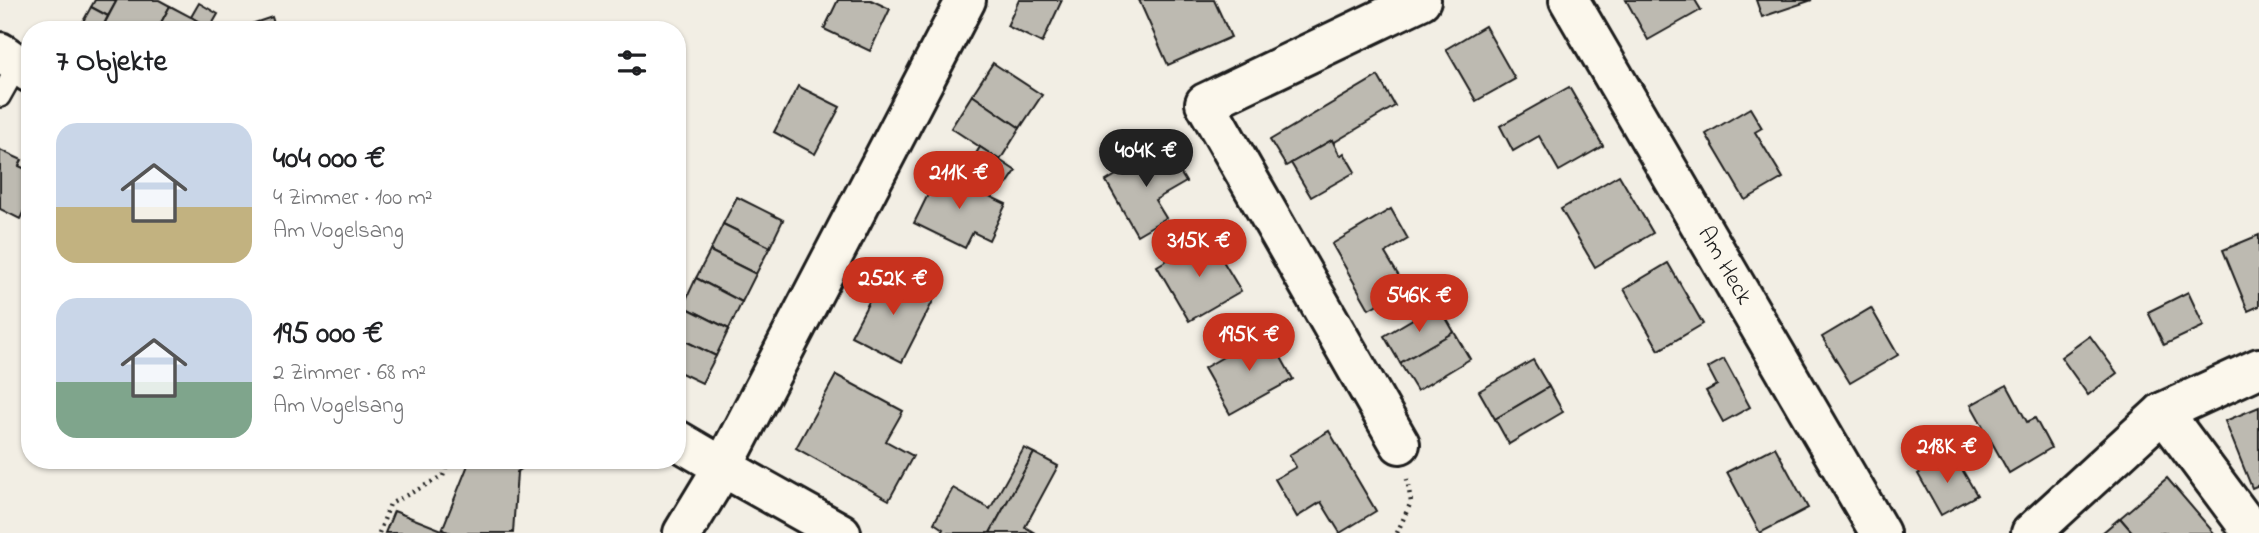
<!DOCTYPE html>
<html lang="de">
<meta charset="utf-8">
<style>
:root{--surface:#fff;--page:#f6f6f6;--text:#202124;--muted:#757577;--accent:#c8321e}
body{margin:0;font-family:"Indie Flower",sans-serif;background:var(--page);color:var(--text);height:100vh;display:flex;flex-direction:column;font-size:26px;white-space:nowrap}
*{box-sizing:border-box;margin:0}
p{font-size:23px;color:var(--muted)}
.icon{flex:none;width:38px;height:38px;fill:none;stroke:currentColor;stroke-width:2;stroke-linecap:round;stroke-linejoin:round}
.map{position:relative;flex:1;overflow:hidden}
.drawer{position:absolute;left:21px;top:21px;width:665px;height:448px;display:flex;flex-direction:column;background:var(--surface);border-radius:28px;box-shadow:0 2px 5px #0004}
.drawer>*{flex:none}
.price{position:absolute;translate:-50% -60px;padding:0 16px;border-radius:24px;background:var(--accent);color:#fff;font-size:23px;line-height:46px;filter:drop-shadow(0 2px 4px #0008)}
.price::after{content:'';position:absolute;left:50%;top:42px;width:21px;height:16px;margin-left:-10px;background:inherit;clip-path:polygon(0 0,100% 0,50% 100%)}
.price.active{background:#222;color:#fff}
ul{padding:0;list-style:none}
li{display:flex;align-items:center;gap:21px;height:175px;padding:0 35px}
li span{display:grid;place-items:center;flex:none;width:196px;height:140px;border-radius:21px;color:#555}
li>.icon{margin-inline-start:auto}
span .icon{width:84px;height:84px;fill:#fffc;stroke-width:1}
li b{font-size:30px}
h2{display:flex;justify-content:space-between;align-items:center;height:84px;padding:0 35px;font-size:30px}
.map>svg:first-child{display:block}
.building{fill:#bdbab1;stroke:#1c1c1c;stroke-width:2}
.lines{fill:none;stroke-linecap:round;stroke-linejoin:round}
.lane-casing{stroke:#1c1c1c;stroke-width:24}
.street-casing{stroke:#1c1c1c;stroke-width:44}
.secondary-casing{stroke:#1c1c1c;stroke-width:44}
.path{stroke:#1c1c1c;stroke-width:4.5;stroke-dasharray:2 5;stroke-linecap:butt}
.lane{stroke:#fbf7ec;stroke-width:19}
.street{stroke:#fbf7ec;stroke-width:38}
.secondary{stroke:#fbf7ec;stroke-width:38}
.labels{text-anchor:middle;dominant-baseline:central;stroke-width:5;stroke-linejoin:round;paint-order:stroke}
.street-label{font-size:24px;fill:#1c1c1c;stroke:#fbf7ec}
</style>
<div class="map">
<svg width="2259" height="533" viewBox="0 0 2259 533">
<rect width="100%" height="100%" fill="#f2eee4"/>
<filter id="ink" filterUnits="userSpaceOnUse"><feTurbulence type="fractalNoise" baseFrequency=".0143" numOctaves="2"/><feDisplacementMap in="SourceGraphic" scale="14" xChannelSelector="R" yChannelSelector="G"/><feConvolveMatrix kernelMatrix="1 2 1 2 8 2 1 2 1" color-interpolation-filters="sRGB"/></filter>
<g filter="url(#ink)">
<g class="building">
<polygon points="95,0 117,0 108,16 91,7"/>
<polygon points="117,0 159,0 170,6 157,30 101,30"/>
<polygon points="838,0 871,0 890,9 870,51 824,29"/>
<polygon points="1019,0 1062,0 1042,43 1007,26"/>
<polygon points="1139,0 1214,0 1231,37 1168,65"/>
<polygon points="1626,0 1695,0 1701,10 1648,40"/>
<polygon points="1756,0 1812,0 1762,17"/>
<polygon points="199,3 218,14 210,28 191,17"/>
<polygon points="170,6 191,17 213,30 157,30"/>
<polygon points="91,7 108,16 101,30 90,30 81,25"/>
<polygon points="272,17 276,30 238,30 237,29"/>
<polygon points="1485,26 1515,79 1476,101 1446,49"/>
<polygon points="993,63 1042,95 1020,128 972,95"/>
<polygon points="1378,76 1395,106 1333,143 1332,140 1286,166 1270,140"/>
<polygon points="798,86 840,107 815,154 774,132"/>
<polygon points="1569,87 1603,146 1559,171 1539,136 1513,151 1500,126"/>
<polygon points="972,95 1020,128 1000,160 951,128"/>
<polygon points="1750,108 1762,128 1755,132 1783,178 1745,200 1706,134"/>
<polygon points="1332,140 1340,156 1344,153 1355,172 1311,197 1291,163"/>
<polygon points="1164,146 1186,182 1155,200 1166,218 1137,235 1106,181"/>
<polygon points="980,147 1016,171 1007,184 972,160"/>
<polygon points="0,150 22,160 19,166 30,171 30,198 20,219 0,209"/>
<polygon points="939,172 1006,204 989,240 973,232 965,248 914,223"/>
<polygon points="1619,175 1653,233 1595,267 1561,209"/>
<polygon points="737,197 783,220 770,247 723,224"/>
<polygon points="1391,209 1408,239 1385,253 1406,288 1369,309 1332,244"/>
<polygon points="723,224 770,247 756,274 710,251"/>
<polygon points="2259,235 2259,306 2248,311 2223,250"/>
<polygon points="1208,236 1241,291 1189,321 1157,266"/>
<polygon points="710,251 756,274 742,302 696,278"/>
<polygon points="1668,263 1703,324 1659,350 1624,289"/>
<polygon points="885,271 935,297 902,362 851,336"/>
<polygon points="696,278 742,302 729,329 683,306"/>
<polygon points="2188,292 2204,326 2164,345 2148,312"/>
<polygon points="1438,304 1454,332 1400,363 1384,336"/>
<polygon points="683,306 729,329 716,356 677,337 677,317"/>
<polygon points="1871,308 1898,355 1850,383 1822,337"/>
<polygon points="1267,332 1293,379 1230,414 1204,368"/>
<polygon points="1454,332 1470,359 1417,391 1400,363"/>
<polygon points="2090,336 2117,373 2088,395 2061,357"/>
<polygon points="677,337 716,356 702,383 677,371"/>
<polygon points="1724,359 1750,407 1723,422 1706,391 1717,385 1708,368"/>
<polygon points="1533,360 1549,387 1495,419 1479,391"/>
<polygon points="836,375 903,411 886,441 913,456 889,500 796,448"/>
<polygon points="2007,385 2027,422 2035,418 2051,448 2009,473 1971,405"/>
<polygon points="1549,387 1563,412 1509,444 1495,419"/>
<polygon points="2259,407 2259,485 2252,488 2225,421"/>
<polygon points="1329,431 1376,511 1340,533 1321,502 1297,517 1275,479 1296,467 1289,455"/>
<polygon points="1775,447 1808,508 1760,533 1727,472"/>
<polygon points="1024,448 1034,453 990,533 941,533 943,529 934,523 953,488 990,509"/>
<polygon points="1034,453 1058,466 1025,527 1035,533 990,533"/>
<polygon points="1953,454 1977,495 1941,515 1918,474"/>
<polygon points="470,460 535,460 517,472 513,533 451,533 442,530"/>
<polygon points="2167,478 2214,533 2133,533 2120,518"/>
<polygon points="394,511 442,530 451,533 385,533"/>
<polygon points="2120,518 2133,533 2102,533"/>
</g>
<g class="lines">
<g class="lane-casing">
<polyline id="lane" points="0,97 18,65"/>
</g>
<g class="street-casing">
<g id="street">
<polyline points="1569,0 1880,533"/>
<polyline points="0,52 30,73"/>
<polyline points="2163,412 2253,533"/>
<polyline points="677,440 723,467 966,0"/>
<polyline points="1400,444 1205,103 1421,0"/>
<polyline points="2031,533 2163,412 2259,368"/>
</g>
</g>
<g class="secondary-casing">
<polyline id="secondary" points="683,533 723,467 841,533"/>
</g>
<g class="path">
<polyline points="379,533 390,504 443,476 449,460"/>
<polyline points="1397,533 1411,502 1407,479"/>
</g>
<use href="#lane" class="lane"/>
<use href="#street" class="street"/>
<use href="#secondary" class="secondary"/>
</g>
</g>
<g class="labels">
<g class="street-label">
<text transform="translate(1724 266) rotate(60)">Am Heck</text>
</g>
</g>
</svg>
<b class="price active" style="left:1146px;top:189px">404K €</b>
<b class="price" style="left:959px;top:211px">211K €</b>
<b class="price" style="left:1199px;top:279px">315K €</b>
<b class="price" style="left:893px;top:317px">252K €</b>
<b class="price" style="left:1419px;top:334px">546K €</b>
<b class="price" style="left:1249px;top:373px">195K €</b>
<b class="price" style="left:1947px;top:485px">218K €</b>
<section class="drawer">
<h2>7 Objekte<svg class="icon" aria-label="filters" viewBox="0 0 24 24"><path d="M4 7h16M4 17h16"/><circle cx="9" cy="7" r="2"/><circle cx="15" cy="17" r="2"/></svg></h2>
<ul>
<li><span style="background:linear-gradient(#c9d6e8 60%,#c2b280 0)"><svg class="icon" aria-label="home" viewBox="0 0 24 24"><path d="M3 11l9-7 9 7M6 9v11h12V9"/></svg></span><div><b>404 000 €</b><p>4 Zimmer · 100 m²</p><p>Am Vogelsang</p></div></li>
<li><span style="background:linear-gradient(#c9d6e8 60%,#7fa58c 0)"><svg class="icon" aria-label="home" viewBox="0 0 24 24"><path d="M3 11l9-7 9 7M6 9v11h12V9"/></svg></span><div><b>195 000 €</b><p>2 Zimmer · 68 m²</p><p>Am Vogelsang</p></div></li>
</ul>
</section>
</div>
